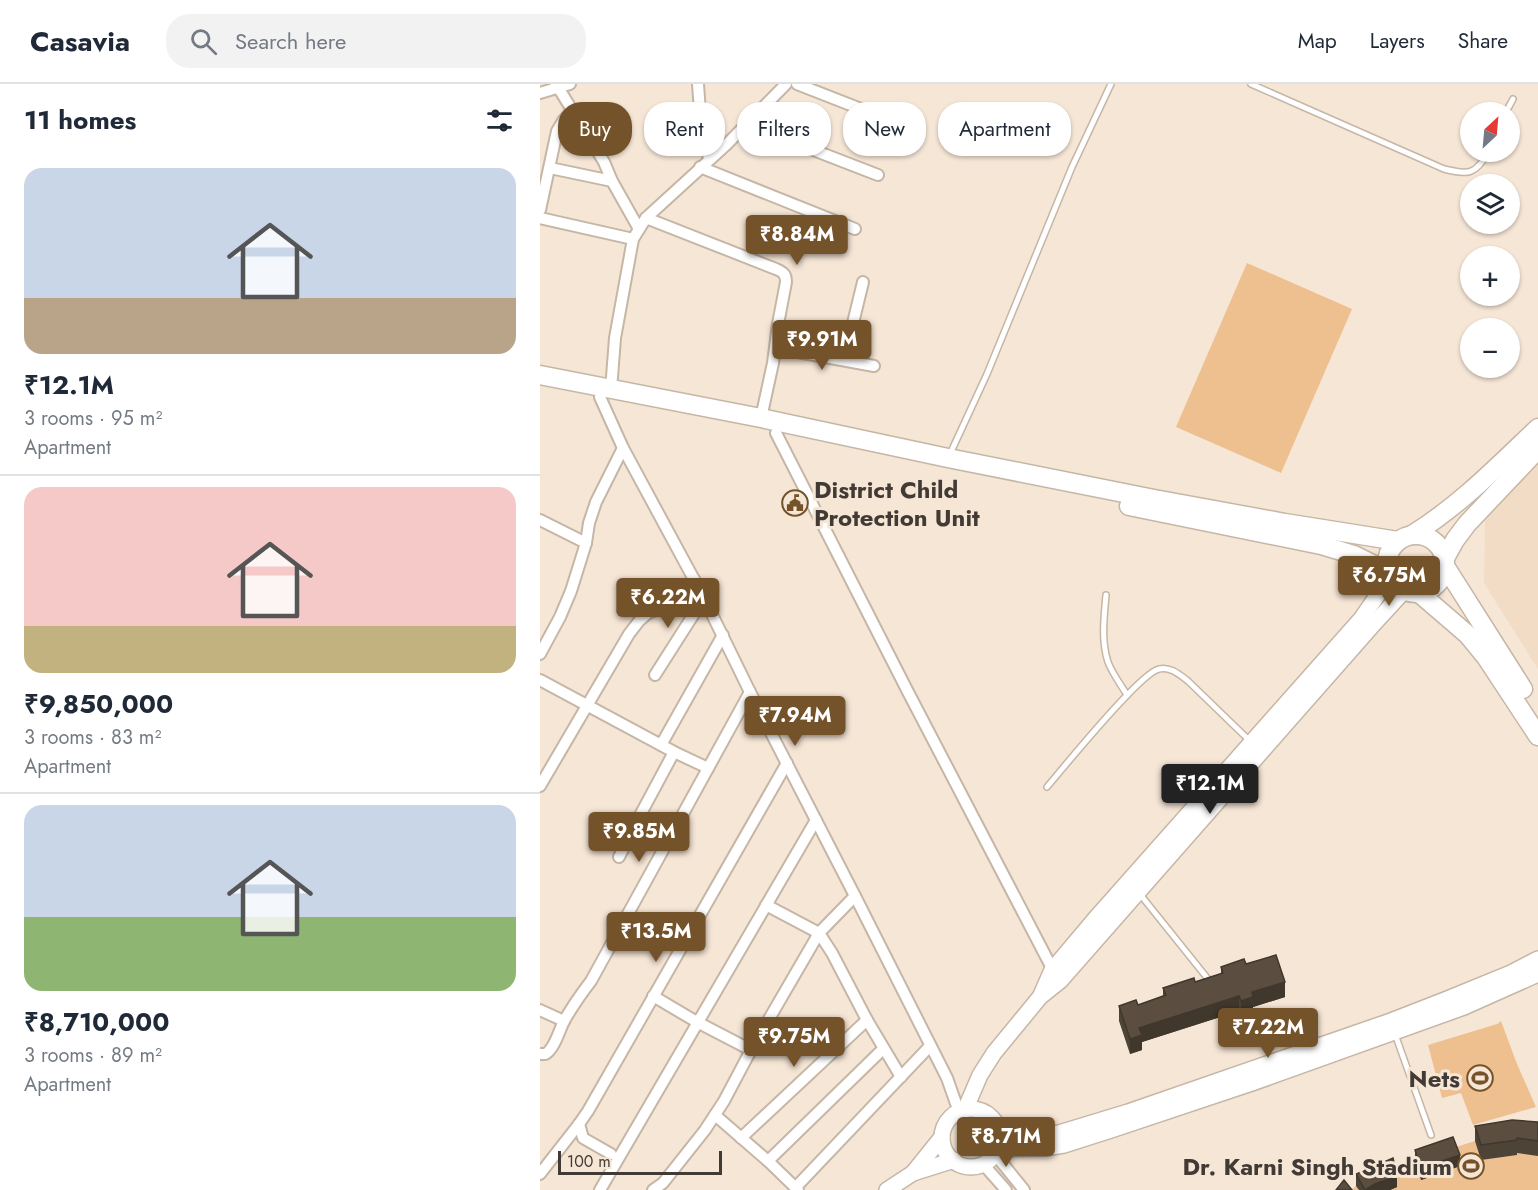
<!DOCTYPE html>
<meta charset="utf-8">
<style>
:root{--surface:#fff;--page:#f2f2f3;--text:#1f2937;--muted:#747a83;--line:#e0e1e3;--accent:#74522a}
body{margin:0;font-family:Jost,sans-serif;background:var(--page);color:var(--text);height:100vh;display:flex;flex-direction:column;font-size:22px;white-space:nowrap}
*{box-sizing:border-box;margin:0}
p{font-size:20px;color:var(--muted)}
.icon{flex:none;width:33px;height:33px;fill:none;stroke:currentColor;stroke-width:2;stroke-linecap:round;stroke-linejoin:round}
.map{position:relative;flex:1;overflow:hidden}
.sheet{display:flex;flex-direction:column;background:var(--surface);width:540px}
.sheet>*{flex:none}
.guide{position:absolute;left:18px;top:18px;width:570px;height:54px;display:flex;gap:12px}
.needle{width:39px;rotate:26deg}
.fabs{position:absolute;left:920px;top:18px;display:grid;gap:12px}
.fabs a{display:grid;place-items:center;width:60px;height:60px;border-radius:50%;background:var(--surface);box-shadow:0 2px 4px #0004;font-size:30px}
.scale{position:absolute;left:18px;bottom:15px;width:164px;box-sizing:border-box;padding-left:6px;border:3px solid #423b35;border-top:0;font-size:16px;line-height:21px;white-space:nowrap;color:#423b35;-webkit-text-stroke:4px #f6e6d6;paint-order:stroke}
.price{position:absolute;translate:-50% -51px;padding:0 14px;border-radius:6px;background:var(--accent);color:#fff;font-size:20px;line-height:39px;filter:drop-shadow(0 2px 3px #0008)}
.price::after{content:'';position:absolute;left:50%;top:36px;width:18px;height:14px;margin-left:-9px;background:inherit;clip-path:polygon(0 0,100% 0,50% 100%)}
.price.active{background:#222;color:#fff}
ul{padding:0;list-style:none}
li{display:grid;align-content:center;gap:12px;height:318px;padding:0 24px}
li+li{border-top:2px solid var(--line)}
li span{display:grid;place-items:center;height:186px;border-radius:18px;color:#555}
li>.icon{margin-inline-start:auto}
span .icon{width:108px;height:108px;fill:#fffc;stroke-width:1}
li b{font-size:26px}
h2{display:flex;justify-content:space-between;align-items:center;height:72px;padding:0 24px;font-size:26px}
.chip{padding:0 21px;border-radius:24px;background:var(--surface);box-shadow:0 2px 4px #0004;font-size:21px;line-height:54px}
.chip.active{background:var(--accent);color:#fff}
header{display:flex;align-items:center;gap:36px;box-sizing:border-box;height:84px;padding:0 30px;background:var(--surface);border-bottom:2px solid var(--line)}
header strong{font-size:28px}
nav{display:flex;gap:33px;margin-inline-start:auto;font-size:21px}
.search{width:420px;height:54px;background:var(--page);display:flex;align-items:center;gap:15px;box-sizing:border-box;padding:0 21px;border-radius:24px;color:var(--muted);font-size:22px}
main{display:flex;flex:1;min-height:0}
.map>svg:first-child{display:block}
.built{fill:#f2dcc6}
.green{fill:#eec090}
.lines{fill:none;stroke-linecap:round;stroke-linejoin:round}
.lane-casing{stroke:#c5b6a6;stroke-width:8}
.street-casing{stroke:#c5b6a6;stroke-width:14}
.secondary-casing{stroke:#c5b6a6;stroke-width:18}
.primary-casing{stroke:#c5b6a6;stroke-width:21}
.lane{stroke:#fff;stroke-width:5}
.street{stroke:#fff;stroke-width:10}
.secondary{stroke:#fff;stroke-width:15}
.primary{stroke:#fff;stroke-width:18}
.wall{fill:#4e4337}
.shaded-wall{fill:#40372d}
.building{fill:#5b4e40;stroke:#40372d;stroke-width:1.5}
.labels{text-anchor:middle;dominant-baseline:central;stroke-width:6;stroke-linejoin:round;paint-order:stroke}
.poi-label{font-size:24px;font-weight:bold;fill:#423b35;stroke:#f6e6d6;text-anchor:end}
</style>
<header>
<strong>Casavia</strong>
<div class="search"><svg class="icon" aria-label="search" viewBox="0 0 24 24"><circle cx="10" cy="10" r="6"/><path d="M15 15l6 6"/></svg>Search here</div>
<nav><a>Map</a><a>Layers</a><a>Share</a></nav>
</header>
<main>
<section class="sheet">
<h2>11 homes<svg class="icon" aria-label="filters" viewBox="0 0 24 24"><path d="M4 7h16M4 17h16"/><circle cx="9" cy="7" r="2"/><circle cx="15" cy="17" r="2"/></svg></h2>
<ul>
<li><span style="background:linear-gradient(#c9d6e8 70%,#b9a48a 0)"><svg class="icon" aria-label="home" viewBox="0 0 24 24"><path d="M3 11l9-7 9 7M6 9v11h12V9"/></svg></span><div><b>₹12.1M</b><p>3 rooms · 95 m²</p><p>Apartment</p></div></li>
<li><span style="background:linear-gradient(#f6c9c9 75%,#c2b280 0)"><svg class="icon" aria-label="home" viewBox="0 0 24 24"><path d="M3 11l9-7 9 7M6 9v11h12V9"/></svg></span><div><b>₹9,850,000</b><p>3 rooms · 83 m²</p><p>Apartment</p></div></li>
<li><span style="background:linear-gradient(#c9d6e8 60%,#8fb573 0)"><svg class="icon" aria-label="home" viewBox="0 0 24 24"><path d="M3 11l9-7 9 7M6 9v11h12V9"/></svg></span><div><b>₹8,710,000</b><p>3 rooms · 89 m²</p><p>Apartment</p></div></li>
</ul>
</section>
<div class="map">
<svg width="998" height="1106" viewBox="0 0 998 1106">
<rect width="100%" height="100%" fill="#f6e6d6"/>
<polygon class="built" points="998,378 998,585 944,499 945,431"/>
<g class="green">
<polygon points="707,179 812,225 741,389 636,343"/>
<polygon points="961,937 977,980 996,1023 933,1041 921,1009 902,1014 888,961 957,940"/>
<polygon points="972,1051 998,1052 998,1106 811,1106 816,1102 843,1089 913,1064 935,1057"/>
</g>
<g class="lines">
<g class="lane-casing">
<g id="lane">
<path d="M711,0L904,85C928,91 936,91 948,68"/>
<polyline points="966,28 973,15"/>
<polyline points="410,370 447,290 532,83 571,0"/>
<path d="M566,511C564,533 561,557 568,578C572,589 581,601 587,611"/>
<path d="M507,703C524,683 600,589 619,585C630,582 640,591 648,597L711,658"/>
<polyline points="599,809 672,900"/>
<polyline points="855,950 891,1051"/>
</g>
</g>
<g class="street-casing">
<g id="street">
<polyline points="16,0 64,78 72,97 99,145"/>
<polyline points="158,0 160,28 169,75"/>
<polyline points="257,0 362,41"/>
<polyline points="0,9 30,0"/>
<polyline points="206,40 338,91"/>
<polyline points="160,83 315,145"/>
<polyline points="10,84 72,97"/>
<polyline points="0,126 17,47 23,37 32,27"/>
<polyline points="0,134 93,155"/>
<path d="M106,134L236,185C243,188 246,190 246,198L238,240L233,279L221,334"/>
<polyline points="236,264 334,282"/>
<polyline points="304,276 323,198"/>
<polyline points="71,306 75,254 93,155 106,134 187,60 246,0"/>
<polyline points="60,313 83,364 164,514 210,608 315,812 407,994 419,1028"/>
<polyline points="236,349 367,606 515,890"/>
<polyline points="0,436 46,459"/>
<polyline points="0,570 20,533 31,507 46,459 49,439 56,418 83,364"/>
<polyline points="115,591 164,514"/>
<polyline points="0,596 134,668 168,684"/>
<polyline points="121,661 183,551"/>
<polyline points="0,702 89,550 99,537 108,529 127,521 154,495"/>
<polyline points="79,773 97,737 134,668"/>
<polyline points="226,821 279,849 292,869 327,936 361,993"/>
<polyline points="113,912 157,938 211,966"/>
<polyline points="0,926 24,937"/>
<path d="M0,970C5,970 5,971 9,967C16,960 19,947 24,937C32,923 41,910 51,897L210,608"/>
<polyline points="175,1031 228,1077 258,1106"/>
<polyline points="39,1040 43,1054 71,1070"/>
<polyline points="201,1054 327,936"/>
<polyline points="455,1070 484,1106"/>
<polyline points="228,1077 343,965"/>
<polyline points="443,1080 466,1106"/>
<polyline points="0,1090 39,1040 48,1027 247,679"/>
<polyline points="256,1103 390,962"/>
<polyline points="60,1106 276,736"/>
<polyline points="113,1106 123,1099 165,1046 184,1017 211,966 279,849 315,812"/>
</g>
</g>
<g class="secondary-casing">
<g id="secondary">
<polyline points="501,911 512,886 555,835 821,535 850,493"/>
<circle cx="431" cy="1054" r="29"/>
<polyline points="425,1026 440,991 454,969 500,913 520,897 831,543 865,506"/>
<polyline points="460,1055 496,1053 519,1049 588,1028 851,937 905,916 971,889 998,875"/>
<polyline points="458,1065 505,1064 524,1061 574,1045 712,999 924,923 998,890"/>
<polyline points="373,1089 402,1053"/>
<polyline points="347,1106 373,1089 414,1076"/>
</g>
</g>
<g class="primary-casing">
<g id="primary">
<polyline points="0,291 221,334 408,374 614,415 745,439 858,457"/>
<polyline points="589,422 781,461 814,471 848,488"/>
<path d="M872,451C919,422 958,382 998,344"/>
<circle cx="876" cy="480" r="29"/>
<polyline points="904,476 915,456 927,440 998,365"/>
<polyline points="905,482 983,605"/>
<polyline points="878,508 928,551 946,573 998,652"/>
</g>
</g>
<use href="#lane" class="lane"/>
<use href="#street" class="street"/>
<use href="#secondary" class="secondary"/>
<use href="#primary" class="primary"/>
</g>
<g class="wall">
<polygon points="706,880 745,913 713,923 713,928 701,932 699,927 602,958 602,966 590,970 579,937 579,922 598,921 623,912 623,904 655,898 681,890 681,883"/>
<polygon points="998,1038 998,1072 977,1069 977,1071 941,1076 935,1057 935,1042"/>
<polygon points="875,1066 920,1082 881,1096 875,1078"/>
<polygon points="816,1090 857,1103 850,1106 819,1106 816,1102"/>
</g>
<g class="shaded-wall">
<polygon points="745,898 745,913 713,923 713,928 701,932 701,917 712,908"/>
<polygon points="699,912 699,927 602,958 602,966 590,970 590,955 599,944"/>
<polygon points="920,1071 920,1082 881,1096 881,1084"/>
<polygon points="857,1092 857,1103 850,1106 826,1106 835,1100"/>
</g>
<g class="building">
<polygon points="736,871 745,898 712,908 713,913 701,917 699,912 599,944 602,951 590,955 579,922 596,916 598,921 626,911 623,904 654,894 655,898 683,889 681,883 704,875 706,880"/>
<polygon points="972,1036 998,1038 998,1057 977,1054 977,1056 941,1061 935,1042"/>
<polygon points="913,1053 920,1071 881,1084 875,1066"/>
<polygon points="853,1074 857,1092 835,1100 825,1106 816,1090"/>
<polygon points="804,1096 812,1106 796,1106"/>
</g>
<defs>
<g id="civic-ring" transform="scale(1.35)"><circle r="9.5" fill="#f6e6d6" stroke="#74522a" stroke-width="1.5"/><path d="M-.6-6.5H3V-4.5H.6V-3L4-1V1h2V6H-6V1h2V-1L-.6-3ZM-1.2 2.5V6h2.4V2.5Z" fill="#74522a"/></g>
<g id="stadium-ring" transform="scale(1.35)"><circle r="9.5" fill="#f6e6d6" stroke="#74522a" stroke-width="1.5"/><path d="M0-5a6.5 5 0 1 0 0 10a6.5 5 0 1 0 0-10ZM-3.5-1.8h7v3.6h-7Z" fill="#74522a"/></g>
</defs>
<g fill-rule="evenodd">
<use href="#civic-ring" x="255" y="419"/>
<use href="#stadium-ring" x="940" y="994"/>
<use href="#stadium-ring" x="931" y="1082"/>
</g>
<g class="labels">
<g class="poi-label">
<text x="274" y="405" text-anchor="start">District Child<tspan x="274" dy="28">Protection Unit</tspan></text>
<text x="920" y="994">Nets</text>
<text x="912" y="1082">Dr. Karni Singh Stadium</text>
</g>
</g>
</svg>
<div class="fabs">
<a><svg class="needle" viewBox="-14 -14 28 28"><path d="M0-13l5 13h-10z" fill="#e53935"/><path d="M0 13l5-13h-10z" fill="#747a83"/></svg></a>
<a><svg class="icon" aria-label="layers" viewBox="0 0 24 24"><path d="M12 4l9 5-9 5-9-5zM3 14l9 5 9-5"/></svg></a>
<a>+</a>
<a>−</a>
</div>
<div class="scale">100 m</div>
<b class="price" style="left:257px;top:182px">₹8.84M</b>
<b class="price" style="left:282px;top:287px">₹9.91M</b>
<b class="price" style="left:849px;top:523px">₹6.75M</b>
<b class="price" style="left:128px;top:545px">₹6.22M</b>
<b class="price" style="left:255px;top:663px">₹7.94M</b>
<b class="price active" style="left:670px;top:731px">₹12.1M</b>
<b class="price" style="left:99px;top:779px">₹9.85M</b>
<b class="price" style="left:116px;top:879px">₹13.5M</b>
<b class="price" style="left:728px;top:975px">₹7.22M</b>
<b class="price" style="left:254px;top:984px">₹9.75M</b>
<b class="price" style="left:466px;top:1084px">₹8.71M</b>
<div class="guide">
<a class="chip active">Buy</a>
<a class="chip">Rent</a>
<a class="chip">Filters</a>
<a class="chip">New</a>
<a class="chip">Apartment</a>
</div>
</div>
</main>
